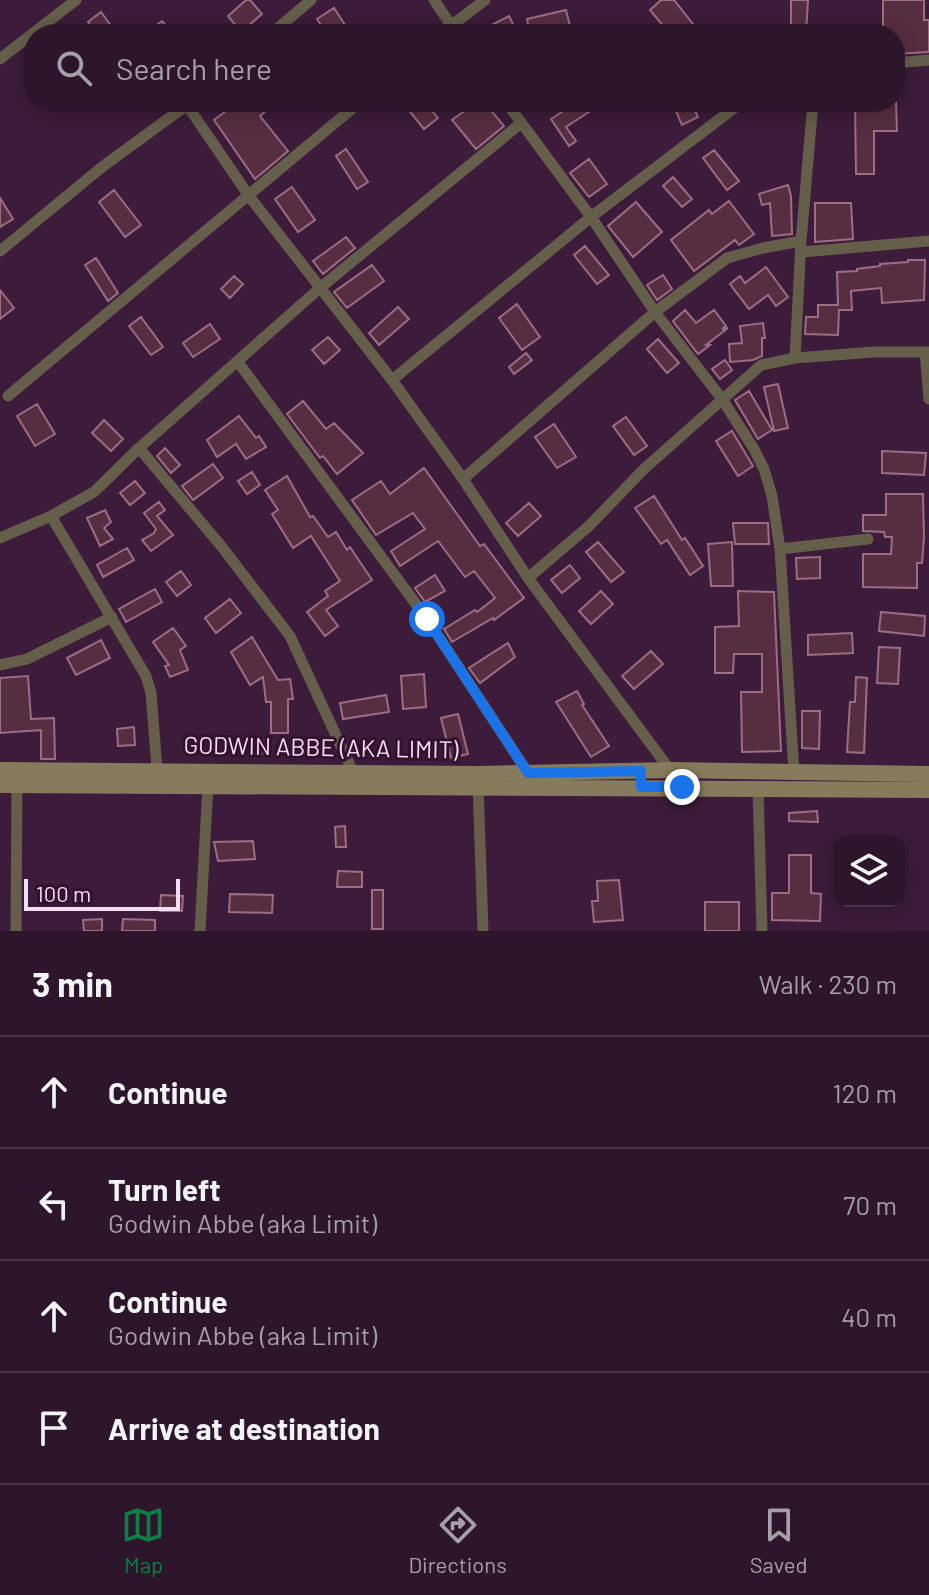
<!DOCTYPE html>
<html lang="en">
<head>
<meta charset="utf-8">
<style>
  body { margin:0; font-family:Barlow,sans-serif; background:#351e34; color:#f1f3f6 }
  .controls { position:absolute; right:24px; bottom:24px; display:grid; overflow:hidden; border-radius:16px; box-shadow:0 4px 20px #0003 }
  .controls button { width:72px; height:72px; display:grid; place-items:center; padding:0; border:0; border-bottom:2px solid #483448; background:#2d152c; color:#f1f3f6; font:40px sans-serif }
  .scale { position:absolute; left:24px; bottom:20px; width:156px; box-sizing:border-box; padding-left:8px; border:4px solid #f3ddf0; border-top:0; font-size:22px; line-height:28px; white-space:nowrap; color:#f3ddf0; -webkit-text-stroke:6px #321230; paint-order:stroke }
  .stop { position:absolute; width:24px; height:24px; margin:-18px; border:6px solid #1a73e8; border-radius:50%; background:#fff }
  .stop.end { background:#1a73e8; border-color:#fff; box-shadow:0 2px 8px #0008 }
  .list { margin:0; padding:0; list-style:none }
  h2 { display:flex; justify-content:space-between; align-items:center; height:104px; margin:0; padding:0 32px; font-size:34px }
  h2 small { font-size:26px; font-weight:400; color:#a79fa9 }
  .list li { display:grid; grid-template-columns:52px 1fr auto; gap:24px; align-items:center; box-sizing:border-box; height:112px; padding:0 32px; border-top:2px solid #483448 }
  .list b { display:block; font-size:30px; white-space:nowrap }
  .list p { margin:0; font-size:26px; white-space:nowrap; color:#a79fa9 }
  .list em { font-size:26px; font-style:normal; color:#a79fa9 }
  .icon { flex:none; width:44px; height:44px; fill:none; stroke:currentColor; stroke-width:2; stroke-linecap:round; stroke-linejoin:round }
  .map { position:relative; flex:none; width:929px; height:931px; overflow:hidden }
  .search { position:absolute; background:#2d152c; box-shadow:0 4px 20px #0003; left:24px; right:24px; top:24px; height:88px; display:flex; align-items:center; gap:20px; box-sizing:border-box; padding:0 28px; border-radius:32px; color:#a79fa9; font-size:30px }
  .sheet { height:552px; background:#2d152c }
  nav { display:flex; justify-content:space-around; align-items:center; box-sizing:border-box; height:112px; border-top:2px solid #483448; background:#2d152c; font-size:22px; color:#a79fa9 }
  nav a { display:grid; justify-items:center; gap:4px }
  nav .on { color:#0b8043 }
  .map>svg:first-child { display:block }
  .building { fill:#572d41; stroke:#9d6d84; stroke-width:2 }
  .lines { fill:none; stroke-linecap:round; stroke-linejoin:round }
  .street { stroke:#655e4b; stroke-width:11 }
  .secondary { stroke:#867b5c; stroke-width:16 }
  .route { stroke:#1a73e8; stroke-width:10 }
  .labels { text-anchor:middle; stroke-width:6; stroke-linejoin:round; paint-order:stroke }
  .street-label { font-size:24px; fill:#f3ddf0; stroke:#321230 }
</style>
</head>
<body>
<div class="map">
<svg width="929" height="931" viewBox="0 0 929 931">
  <rect width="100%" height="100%" fill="#3c1c3a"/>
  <path class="building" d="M246,0H250L262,14L241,32L228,16Z
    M661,0H674L693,24L681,34H670L650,10Z
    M791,0H808L806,34H791Z
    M883,0H924V20H929V52L895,54V34H883Z
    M334,8L351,34H327L317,19Z
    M566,10L572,34H530L527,19Z
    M101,12L117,34H97L88,22Z
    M509,16L516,30L509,34H474Z
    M162,21L173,34H145Z
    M238,102H276L260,116L288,151L255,179L214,120Z
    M402,102H425L438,118L424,129Z
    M477,102H484L504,126L476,149L452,120Z
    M577,102H604L566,127L576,141L569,146L551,119Z
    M672,102H691L698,117L682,125Z
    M855,102H896L897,131H874V174H856Z
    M346,149L368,182L357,189L336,156Z
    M714,150L739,181L727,190L703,158Z
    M589,159L607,184L589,197L570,173Z
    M673,177L692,199L682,207L663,186Z
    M788,185L791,196L792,234L772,236L770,203L762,205L759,194Z
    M292,187L315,220L298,232L275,199Z
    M114,190L141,225L125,237L99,202Z
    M0,198L13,219L0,227Z
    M729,201L754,234L739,245L735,240L694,271L671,240L709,210L712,214Z
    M636,202L662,232L633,257L608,226Z
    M815,203H851L853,239L815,242Z
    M346,237L355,248L323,274L313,261Z
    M585,246L609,275L597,284L574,255Z
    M96,258L118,293L108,301L85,265Z
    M908,260H925L924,300L882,303L881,288L851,291L852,310H839L838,335L805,334L806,317H818V305H838L837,272L857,271V269L880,266V264L908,262Z
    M372,265L384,281L347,308L334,292Z
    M766,267L788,297L776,306L768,295L749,309L730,284L740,276L745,283Z
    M663,275L672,289L657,300L647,285Z
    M234,276L243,284L230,298L221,289Z
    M0,290L14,308L0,319Z
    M517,304L540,337L522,350L499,318Z
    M398,307L409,319L379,345L369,333Z
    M685,310L696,323L714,310L726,326L722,329L728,328L706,345H710L698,354L673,321Z
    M141,317L163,347L151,355L129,326Z
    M763,323L765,338H762V356L753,360L730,362L729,344L742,343L740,326Z
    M210,324L220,339L193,357L183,343Z
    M328,337L340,350L324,364L312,350Z
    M658,339L679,363L667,373L647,349Z
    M526,353L532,360L514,374L509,367Z
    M725,360L732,370L720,379L712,369Z
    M778,384L788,428L774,431L764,387Z
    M749,391L772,430L758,439L735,400Z
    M303,401L326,429L334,423L363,453L337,474L323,456L320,458L287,414Z
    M37,404L55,434L35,446L17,416Z
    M239,416L256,438L259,436L266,447L246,459L236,444L217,457L207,440Z
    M626,417L647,446L634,455L613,426Z
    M104,420L123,439L111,451L92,433Z
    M554,424L576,457L557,468L535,437Z
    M732,431L753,466L738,476L716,441Z
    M165,448L180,465L171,473L157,456Z
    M882,451L926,453L924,475L882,473Z
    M213,464L223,478L193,500L182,486Z
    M424,468L480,546L484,544L524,598L494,620L493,618L452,642L444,629L475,610L477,612L495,598L474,571L465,577L438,541L400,566L391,551L425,529L413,513L376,535L352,500L381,481L390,494Z
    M252,472L260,485L247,494L238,481Z
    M287,476L310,517L313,516L328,537L336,532L347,550L350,547L372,580L326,610L338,626L325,636L307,612L328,596L325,591L340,581L311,536L293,548L272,514L278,510L265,490Z
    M135,481L145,493L130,505L120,493Z
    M886,494H923L924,537L922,563H917V588L863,587V554H891L892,537H885L884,532L863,531V515H886Z
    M654,496L682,540L685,538L703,566L690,575L667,540L661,544L635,508Z
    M159,502L165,510L157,516L173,535L151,551L142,540L154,533L156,529L144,513Z
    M529,503L541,516L518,536L506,523Z
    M105,510L111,522L104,528L113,539L100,546L87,518Z
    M733,523H768L769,544H735Z
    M598,542L624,572L611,582L586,552Z
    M732,542L733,586H711L708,544Z
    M127,548L134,560L103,577L97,565Z
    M820,557V578L797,579L796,558Z
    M570,565L580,578L562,593L551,580Z
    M181,571L191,585L177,596L166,582Z
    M435,575L445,591L425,602L415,588Z
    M155,589L162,602L126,622L119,609Z
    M601,591L613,604L591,624L579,611Z
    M738,591L774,592L781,751L742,752L741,692H762V654H734L733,673H715V627L739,626Z
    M230,599L241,613L216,633L205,618Z
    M881,612L925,616L924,636L879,631Z
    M173,628L186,646L180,650L188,670L170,677L165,666L169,665L153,642Z
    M852,633L853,653L808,655V635Z
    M252,637L278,680L290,679L293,699H288V733H271V702H266L263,677L250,685L231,652Z
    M101,640L110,658L76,675L67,658Z
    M508,643L515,657L480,683L469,668Z
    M879,647L900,648L898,684L877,683Z
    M651,651L663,664L634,689L622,676Z
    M424,674L426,707L403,709L401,676Z
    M28,676L31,719L54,718L55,759H41V730L0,733V678Z
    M856,677L867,678L864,753L847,752L850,702H855Z
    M577,691L584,704L582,705L609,746L591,757L556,702Z
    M386,695L389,712L343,719L340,703Z
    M802,711H820L819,749L802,748Z
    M458,714L468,754L451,758L441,718Z
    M134,727L135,745L118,746L117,729Z
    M259,740L269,741L268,754L258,753Z
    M817,811L818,822L789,821V813Z
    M345,826L346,847H336L335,827Z
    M253,841L255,859L218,861L214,842Z
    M789,855H811V893L821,894L820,921L772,920V893H789Z
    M338,871L362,872V887H337Z
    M619,880L623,920L594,922L592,901H598L597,881Z
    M372,890H383V929H372Z
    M230,894L273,895L272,913L229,912Z
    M161,895L183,896L182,911H160Z
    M705,902H739V931H705Z
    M102,919V931H84L83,920Z
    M123,919L155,920V931H122Z"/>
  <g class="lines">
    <path class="street" d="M434,0L457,34
      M271,34L311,0
      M440,34L485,0
      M0,59L76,0
      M895,63L929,60
      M506,102L591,217L655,312L722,399L754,449L764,469L772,496L780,549L794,773
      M187,105L249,196L392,380L463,479L528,578L670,770
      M0,251L102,167L191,102
      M802,252L929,241
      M925,352L929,399
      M795,358L801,241L813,102
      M238,362L427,619L528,773
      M392,380L591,217L742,102
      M8,396L360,102
      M139,448L222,547L290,636L353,772
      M463,479L655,312L727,258L763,248L801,241
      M51,516L146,676L151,693L157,769
      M0,538L51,516L94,492L139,448L320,288L521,123
      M780,549L868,539
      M528,578L589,526L644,469L761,365L795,358L874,352H929
      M0,665L27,659L112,617
      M478,784L483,931
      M758,788L762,931
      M16,931L17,779
      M200,931L208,785"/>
    <path class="secondary" d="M0,770L478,774L670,770L929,774
      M0,785L929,790"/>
  </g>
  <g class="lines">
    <path class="route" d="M427,619L528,773L641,771V787H682"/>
  </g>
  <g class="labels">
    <g class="street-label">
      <text transform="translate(321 748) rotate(1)" y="8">GODWIN ABBE (AKA LIMIT)</text>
    </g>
  </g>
</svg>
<div class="controls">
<button><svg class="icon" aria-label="layers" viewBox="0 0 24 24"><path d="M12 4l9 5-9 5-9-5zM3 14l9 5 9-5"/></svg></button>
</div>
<div class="scale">100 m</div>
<div class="stop" style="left:427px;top:619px"></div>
<div class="stop end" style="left:682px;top:787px"></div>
<div class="search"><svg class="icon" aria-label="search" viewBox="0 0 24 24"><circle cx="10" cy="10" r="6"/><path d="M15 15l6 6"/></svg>Search here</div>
</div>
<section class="sheet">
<h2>3 min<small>Walk · 230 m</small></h2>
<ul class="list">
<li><svg class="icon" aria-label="ahead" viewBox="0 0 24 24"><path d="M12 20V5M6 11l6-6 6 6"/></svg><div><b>Continue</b></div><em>120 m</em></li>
<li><svg class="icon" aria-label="left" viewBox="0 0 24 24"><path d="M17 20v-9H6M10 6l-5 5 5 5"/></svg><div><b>Turn left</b><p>Godwin Abbe (aka Limit)</p></div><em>70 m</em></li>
<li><svg class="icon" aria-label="ahead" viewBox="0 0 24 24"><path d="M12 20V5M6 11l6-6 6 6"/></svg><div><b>Continue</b><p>Godwin Abbe (aka Limit)</p></div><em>40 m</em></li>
<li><svg class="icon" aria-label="arrive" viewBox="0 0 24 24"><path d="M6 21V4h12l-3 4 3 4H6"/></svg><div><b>Arrive at destination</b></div></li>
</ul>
</section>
<nav>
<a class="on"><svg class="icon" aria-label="map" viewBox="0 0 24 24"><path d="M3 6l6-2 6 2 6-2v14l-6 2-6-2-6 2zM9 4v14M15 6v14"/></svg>Map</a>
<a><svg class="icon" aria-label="directions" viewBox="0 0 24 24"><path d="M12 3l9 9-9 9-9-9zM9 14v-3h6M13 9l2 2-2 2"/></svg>Directions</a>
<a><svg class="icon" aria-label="saved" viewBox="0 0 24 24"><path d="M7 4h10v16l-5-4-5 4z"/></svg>Saved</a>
</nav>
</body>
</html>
